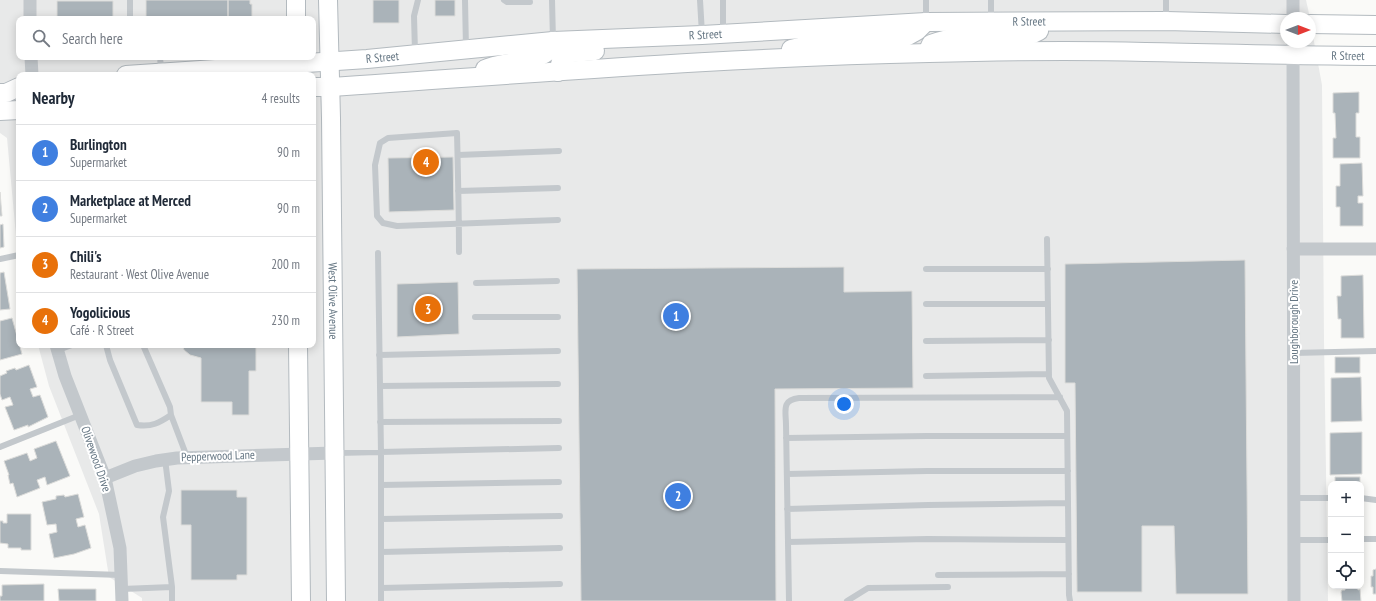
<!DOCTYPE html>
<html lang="en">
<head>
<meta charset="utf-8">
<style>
  body { margin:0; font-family:"PT Sans Narrow",sans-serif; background:#f6f6f7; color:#1f2937 }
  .controls { position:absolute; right:12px; bottom:12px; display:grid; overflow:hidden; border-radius:8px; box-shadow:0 2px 10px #0003 }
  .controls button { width:36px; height:36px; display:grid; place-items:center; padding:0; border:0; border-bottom:1px solid #e0e1e3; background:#fff; color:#1f2937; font:20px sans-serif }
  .compass { position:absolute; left:1280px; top:12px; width:36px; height:36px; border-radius:50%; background:#fff; box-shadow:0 2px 10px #0003; rotate:90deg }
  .you { position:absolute; left:844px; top:404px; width:14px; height:14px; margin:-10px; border:3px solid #fff; border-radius:50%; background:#1a73e8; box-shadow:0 0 0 6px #1a73e833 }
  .badge { display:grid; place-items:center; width:26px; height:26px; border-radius:50%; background:#e4572e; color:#fff; font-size:13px; font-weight:700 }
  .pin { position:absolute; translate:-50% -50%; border:2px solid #fff; box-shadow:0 1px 4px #0006 }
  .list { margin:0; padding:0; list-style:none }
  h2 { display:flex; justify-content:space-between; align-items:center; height:52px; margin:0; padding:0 16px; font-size:17px }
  h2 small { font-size:13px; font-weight:400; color:#747a83 }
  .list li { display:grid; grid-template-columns:26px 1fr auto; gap:12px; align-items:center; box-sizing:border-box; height:56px; padding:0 16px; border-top:1px solid #e0e1e3 }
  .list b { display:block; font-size:15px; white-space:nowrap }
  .list p { margin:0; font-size:13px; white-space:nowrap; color:#747a83 }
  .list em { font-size:13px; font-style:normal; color:#747a83 }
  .icon { flex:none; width:22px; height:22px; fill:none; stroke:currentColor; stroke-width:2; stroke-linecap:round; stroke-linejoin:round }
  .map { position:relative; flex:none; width:1376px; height:601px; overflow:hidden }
  .search { position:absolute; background:#fff; box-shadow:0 2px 10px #0003; left:16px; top:16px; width:300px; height:44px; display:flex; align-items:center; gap:10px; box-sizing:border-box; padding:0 14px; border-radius:8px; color:#747a83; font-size:15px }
  .panel { position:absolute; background:#fff; box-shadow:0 2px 10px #0003; left:16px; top:72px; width:300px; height:276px; border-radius:8px }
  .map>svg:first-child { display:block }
  .built { fill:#e8e9e9; fill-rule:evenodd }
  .building { fill:#aab3b9; stroke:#dcdcda }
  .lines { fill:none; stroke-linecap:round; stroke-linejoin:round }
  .secondary-casing { stroke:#b3babf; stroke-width:20 }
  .lane { stroke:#c3c8cc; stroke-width:6 }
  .street { stroke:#c3c8cc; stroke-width:13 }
  .secondary { stroke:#fff; stroke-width:18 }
  .labels { text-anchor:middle; stroke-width:4; stroke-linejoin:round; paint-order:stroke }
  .street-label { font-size:12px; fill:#657683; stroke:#fff }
</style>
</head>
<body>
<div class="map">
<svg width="1376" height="601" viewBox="0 0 1376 601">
  <rect width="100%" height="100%" fill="#fafaf8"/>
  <path class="built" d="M0,0H1306L1310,18H1286V42H1310V20L1322,85L1324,340L1328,601H142V598L109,577L99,514L49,386L38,345H313V75H19V268L7,138L0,133ZM19,19H313V57H19Z"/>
  <path class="building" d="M146,0H228V19H146Z
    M228,0H250V4H252V19H228Z
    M373,0H399V23H373Z
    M435,0H455V16H435Z
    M57,1H113V19H57Z
    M1359,92V113H1356V137H1360V158H1333V138H1336L1335,113H1333V93Z
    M453,157L454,210L389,212L388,158Z
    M1362,163L1363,196H1358V203H1363V226H1340V207H1336V186H1340V164Z
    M0,192L2,216H0Z
    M3,224L4,247L0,248V225Z
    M1245,260L1248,594H1176L1174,526H1142V592H1077L1075,383H1065V264Z
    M844,267V292L912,291L913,388L775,389L776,601H581L577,269Z
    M4,272L10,309L0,310V273Z
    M1363,275L1364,338H1341V319H1338L1337,296H1341V276Z
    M458,282L459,334L397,337V284Z
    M12,318L22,354L0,360V321Z
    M182,345H256V371H249V415H232V402H201V358L190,355L184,350Z
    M1335,357H1360V373H1335Z
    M29,365L37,387L30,389L33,397L40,395L48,417L28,427V425L14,430L5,407L13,405L10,397L2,400L0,394V376L7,373L6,371L15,368L16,370Z
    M1361,377L1362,421L1331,422V378Z
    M1362,432V474L1330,475V433Z
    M56,441L70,476L47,485L45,477L37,480L40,488L17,497L13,483L10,484L8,475H9L4,461L27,453L30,461L37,458L34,449Z
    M1335,477H1360V484H1335Z
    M181,490H237V497H247V575H237V580H191V525H181Z
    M78,494L84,517L76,519L78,527L85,525L91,548L74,554L54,558L49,534L57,532L56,524L47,525L42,502L56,499V496L64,495L65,497Z
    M7,514H31V550H21V548H8V544L0,543V521H3V523H7Z
    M1376,569V594H1373V587H1371V576H1373V570Z
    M44,584V601H0V596H2V585Z
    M1345,586H1358V590L1360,589L1361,601H1342L1341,592L1342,590H1345Z
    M58,589H96V601H59Z"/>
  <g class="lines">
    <g class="secondary-casing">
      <g id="secondary">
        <path d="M296,0V19"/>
        <path id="s1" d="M328,0L331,118L336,601"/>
        <path d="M1310,24L1376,25"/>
        <path d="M791,49L808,45L839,42L897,39L908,36L917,31L926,22"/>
        <path d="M927,53L931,44C962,32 1000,35 1033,34L1039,31"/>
        <path d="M485,69C500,61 540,63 549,50C551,48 552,44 553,41"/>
        <path d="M558,72L562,57L572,53L595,51"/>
        <path id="s2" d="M126,75L367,59L553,41L702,35L926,22L1166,21L1286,24"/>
        <path id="s3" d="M313,87H330C530,74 729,57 929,53C1001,51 1073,50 1145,52C1222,53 1299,56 1376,56"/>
        <path d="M0,93H6L19,87"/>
        <path d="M0,111L19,110"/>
        <path d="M298,345L301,601"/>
      </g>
    </g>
    <path class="lane" d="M130,0V19
      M465,0L466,48
      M504,0L507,2H530
      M552,0L553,40
      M700,0L702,34
      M723,0V32
      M926,0V20
      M991,0V20
      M1166,19V0
      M415,52L414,16L418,0
      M158,57L160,59L162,72
      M458,155L559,151
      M458,191L558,188
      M1047,239L1049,378L1067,411L1069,595L1070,601
      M459,252C459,213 458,173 457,133L388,138L380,143L375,165L377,216L383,223L397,226L558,220
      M378,253L381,453V601
      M0,259L19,255
      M926,269H1048
      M476,283L557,281
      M926,304H1048
      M475,317H558
      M926,341L1049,340
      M106,345L110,360L137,425C152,427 159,423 171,415L170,407L143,345
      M58,350L72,345
      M1294,353L1376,351
      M379,355L558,351
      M926,376L1049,374
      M380,386L558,384
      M171,415L187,457
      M380,422L559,421
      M786,438L927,436H1067
      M0,447L80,415
      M337,453L559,448
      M165,459L169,491L163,517L172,587V601
      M787,474L927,471H1068
      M381,485L559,482
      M1293,498H1331
      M1361,498L1376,500
      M787,509L928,505L1068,503
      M381,519L560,516
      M1361,539H1376
      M1293,540H1331
      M788,542L928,539L1068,540
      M381,552L560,548
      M0,571L121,575
      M938,575L1069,574
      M381,588L560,584
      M122,589L172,587
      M789,601L786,425C786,411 781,400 799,398L1060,397
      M847,601L868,588L948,587"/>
    <path class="street" d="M30,0V19
      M1293,0V18
      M1293,42L1294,601
      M31,57L32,75
      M1293,249H1376
      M56,345L65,376L105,478L120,548L122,601
      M105,478L135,466L156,461L177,458L334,453"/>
    <use href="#secondary" class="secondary"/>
  </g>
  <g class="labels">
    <g class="street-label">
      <text dy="4" stroke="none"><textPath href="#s2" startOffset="905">R Street</textPath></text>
      <text dy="4" stroke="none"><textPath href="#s2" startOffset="581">R Street</textPath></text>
      <text dy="4" stroke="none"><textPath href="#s3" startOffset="1036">R Street</textPath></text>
      <text dy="4" stroke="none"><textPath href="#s2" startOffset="257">R Street</textPath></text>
      <text dy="4" stroke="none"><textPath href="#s1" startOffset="301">West Olive Avenue</textPath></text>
      <text transform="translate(1294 322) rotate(-90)" y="4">Loughborough Drive</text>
      <text transform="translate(218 456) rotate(-2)" y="4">Pepperwood Lane</text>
      <text transform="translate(96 459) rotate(71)" y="4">Olivewood Drive</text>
    </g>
  </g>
</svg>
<div class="controls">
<button>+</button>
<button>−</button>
<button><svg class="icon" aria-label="locate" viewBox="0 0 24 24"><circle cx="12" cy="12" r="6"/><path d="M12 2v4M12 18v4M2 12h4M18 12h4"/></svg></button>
</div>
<svg class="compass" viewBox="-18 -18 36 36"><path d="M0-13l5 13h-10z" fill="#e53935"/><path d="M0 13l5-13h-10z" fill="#747a83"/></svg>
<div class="you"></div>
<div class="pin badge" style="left:676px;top:316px;background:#3f7fe0">1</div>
<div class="pin badge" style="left:678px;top:496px;background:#3f7fe0">2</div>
<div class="pin badge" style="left:428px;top:309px;background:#e8710a">3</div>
<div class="pin badge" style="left:426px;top:162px;background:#e8710a">4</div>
<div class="search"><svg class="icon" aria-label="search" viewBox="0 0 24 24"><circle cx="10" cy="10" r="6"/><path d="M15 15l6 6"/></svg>Search here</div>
<section class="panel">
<h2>Nearby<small>4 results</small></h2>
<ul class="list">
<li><span class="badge" style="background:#3f7fe0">1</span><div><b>Burlington</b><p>Supermarket</p></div><em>90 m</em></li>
<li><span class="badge" style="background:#3f7fe0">2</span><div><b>Marketplace at Merced</b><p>Supermarket</p></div><em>90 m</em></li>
<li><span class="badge" style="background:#e8710a">3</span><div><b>Chili's</b><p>Restaurant · West Olive Avenue</p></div><em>200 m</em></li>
<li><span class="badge" style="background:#e8710a">4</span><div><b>Yogolicious</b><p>Café · R Street</p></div><em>230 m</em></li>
</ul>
</section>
</div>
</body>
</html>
